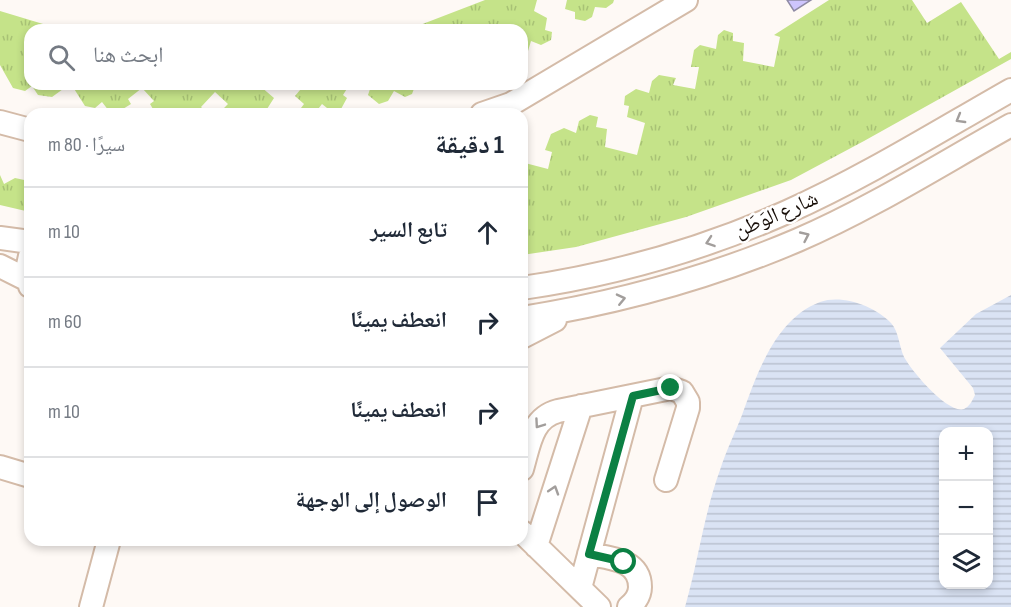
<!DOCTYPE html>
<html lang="ar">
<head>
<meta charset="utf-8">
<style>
  body { margin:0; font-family:"Sofia Sans Condensed","Noto Naskh Arabic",sans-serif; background:#f2f2f3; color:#1f2937; direction:rtl }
  .controls { position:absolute; right:18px; bottom:18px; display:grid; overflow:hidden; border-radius:12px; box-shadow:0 3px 9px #0003 }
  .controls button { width:54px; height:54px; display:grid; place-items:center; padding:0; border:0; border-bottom:2px solid #e0e1e3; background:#fff; color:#1f2937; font:30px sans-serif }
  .stop { position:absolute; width:18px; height:18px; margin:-14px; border:4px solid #0b8043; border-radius:50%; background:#fff }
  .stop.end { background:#0b8043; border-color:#fff; box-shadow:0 2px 6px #0008 }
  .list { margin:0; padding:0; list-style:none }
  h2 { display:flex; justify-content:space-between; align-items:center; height:78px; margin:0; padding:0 24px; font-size:26px }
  h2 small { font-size:20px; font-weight:400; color:#747a83 }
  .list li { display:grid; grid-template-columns:39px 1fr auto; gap:18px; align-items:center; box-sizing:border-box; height:90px; padding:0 24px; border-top:2px solid #e0e1e3 }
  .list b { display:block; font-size:22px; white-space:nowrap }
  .list em { font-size:20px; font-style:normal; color:#747a83 }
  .icon { flex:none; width:33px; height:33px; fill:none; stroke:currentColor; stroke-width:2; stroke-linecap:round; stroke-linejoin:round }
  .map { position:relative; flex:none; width:1011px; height:607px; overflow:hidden; direction:ltr }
  .search { position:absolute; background:#fff; box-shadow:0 3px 9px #0003; left:24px; top:24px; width:504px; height:66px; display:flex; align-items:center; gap:15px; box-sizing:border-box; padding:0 21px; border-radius:18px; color:#747a83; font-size:22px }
  .panel { position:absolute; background:#fff; box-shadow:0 3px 9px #0003; left:24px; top:108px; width:504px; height:438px; border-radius:18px; direction:rtl }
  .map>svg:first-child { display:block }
  .grass { fill:url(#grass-tufts) }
  .water { fill:url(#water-rules); fill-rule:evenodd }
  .building { fill:#cec5fc; stroke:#8e8aa4; stroke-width:1.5 }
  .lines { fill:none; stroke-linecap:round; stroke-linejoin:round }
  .minor-casing { stroke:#d4bba8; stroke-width:26 }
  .minor { stroke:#fff; stroke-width:22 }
  .oneway { stroke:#a29e9c }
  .route { stroke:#0b8043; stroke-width:8 }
  .labels { text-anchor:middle; stroke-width:5; stroke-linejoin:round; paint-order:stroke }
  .street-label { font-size:21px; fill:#160d07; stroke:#fff }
</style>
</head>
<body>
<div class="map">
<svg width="1011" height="607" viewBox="0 0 1011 607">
  <defs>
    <pattern id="grass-tufts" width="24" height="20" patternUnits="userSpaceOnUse" patternTransform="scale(1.5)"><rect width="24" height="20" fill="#c5e389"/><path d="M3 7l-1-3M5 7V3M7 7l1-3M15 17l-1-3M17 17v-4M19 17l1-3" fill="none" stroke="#a8c275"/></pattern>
    <pattern id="water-rules" width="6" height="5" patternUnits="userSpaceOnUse" patternTransform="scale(1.5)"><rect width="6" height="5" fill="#dae3f4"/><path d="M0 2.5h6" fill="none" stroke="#bac2d0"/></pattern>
  </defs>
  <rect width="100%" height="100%" fill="#fef9f5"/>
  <path class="grass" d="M485,0H537L534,11L547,18L545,30L552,32L551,40L541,45L531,41L528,51L522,53V30H407Z
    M567,0H614L613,3L606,8L595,7L592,17L585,21L575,19V12L565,9Z
    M829,0H912L927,23L961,2L999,59L1011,52V59L864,141L791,180L686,217L576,247L522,255V154L528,155L525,163L548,169L552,152L545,150L551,134L564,128L576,133L579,121L590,115L598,117L596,127L607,129L605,147L637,155L645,123L627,117L629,106L624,105L625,96L636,89L649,93L652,81L659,75L676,78L673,85L695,89L699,67H691L694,50L700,45L716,49L718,35L724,30L733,33V41L744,43L743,61L774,67L780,37L774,35Z
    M0,11L63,30H30V84H70L52,97L38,95L32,86L25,91L13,88L0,65Z
    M71,84H261L260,86L274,98L267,109L270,114H252L249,111L246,114H227L223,109L228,104L215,92L201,107L204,110C197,115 183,117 176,112L173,114H156L150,104L154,101L142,88L128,99L131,104L118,112L109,111L102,102L95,108L85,106Z
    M305,84H350L343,95L347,98L341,109L332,112L322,104L315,113L306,114L301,108L304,104L295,96Z
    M363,84H409L415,86L412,94L405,97L394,91L388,101L379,104L368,95L370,89Z
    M0,175L4,184L15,178L29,181L30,212L0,205Z"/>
  <path class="water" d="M1011,295V607H685C698,562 704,514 720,470C726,451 735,433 742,415C757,374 775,319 820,302C842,294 875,306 891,323C899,332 899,346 904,357C911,370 947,414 964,409C970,406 972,401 975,395L973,388L940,348L976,314ZM944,432H988V584H944Z"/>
  <path class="building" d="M787,0H811L794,11Z"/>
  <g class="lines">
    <g class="minor-casing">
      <path id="minor" d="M482,114L511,104L686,0
        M0,122L30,130
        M0,238L30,242
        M30,256L27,270L30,286
        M0,266L28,280
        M522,288C613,275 703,249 787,212C865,177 937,132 1011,90
        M522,318C617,303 709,278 798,240C872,208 941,164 1011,125
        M522,337L555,320
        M0,467L30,476
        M522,469C529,446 531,418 558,411L671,388L682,392L688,402V408L666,480
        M522,532L599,607
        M536,546L581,406
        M589,554C609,558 640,559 640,587C640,595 635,602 629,607
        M580,588L632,396
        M91,607L109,540"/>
    </g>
    <use href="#minor" class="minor"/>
  </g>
  <defs><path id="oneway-chevron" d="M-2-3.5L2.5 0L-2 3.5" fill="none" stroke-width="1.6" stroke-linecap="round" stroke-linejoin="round" transform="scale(1.5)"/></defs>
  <g class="oneway">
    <use href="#oneway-chevron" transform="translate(960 119) rotate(150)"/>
    <use href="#oneway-chevron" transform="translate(805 236) rotate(-25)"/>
    <use href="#oneway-chevron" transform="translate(710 242) rotate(161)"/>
    <use href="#oneway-chevron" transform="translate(621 299) rotate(-13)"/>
    <use href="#oneway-chevron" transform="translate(539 424) rotate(125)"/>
    <use href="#oneway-chevron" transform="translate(554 490) rotate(-72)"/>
  </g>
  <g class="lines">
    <path class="route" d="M624,562L589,554L633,396L671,388"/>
  </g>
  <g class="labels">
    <g class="street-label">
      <text transform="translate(776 214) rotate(-23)" y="7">شارع الوَطَن</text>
    </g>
  </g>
</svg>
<div class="controls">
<button>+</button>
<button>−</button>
<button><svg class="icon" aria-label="layers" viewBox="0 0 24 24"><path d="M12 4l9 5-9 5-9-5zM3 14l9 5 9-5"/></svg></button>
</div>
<div class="stop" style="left:624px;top:562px"></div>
<div class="stop end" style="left:671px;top:388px"></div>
<div class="search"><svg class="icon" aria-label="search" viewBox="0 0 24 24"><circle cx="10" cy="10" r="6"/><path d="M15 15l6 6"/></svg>ابحث هنا</div>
<section class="panel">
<h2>1 دقيقة<small>سيرًا · 80 m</small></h2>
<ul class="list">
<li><svg class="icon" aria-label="ahead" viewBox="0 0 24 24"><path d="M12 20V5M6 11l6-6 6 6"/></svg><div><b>تابع السير</b></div><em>10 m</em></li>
<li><svg class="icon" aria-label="right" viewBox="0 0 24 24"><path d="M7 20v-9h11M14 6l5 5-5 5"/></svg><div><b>انعطف يمينًا</b></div><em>60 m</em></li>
<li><svg class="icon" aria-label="right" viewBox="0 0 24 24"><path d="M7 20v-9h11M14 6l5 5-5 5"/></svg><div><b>انعطف يمينًا</b></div><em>10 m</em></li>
<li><svg class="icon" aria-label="arrive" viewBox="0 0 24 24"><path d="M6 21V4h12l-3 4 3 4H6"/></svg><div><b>الوصول إلى الوجهة</b></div></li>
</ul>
</section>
</div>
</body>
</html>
